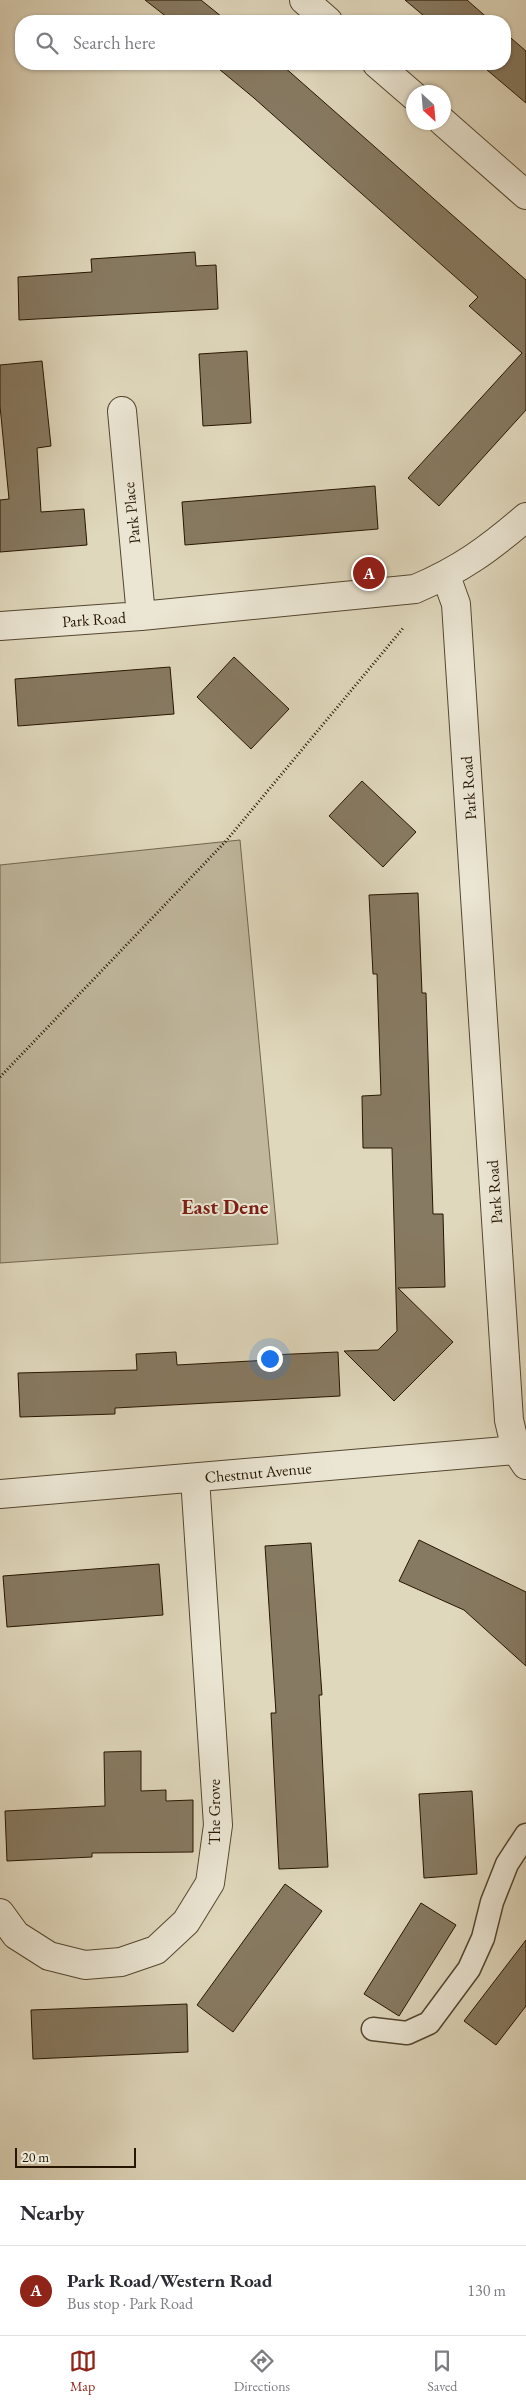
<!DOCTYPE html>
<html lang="en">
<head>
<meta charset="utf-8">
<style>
  body { margin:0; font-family:"EB Garamond",serif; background:#f2f2f3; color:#2b2b33 }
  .compass { position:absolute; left:406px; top:85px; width:45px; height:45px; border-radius:50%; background:#fff; box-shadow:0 1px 4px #0004; rotate:154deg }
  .scale { position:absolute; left:15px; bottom:12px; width:121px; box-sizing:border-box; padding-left:5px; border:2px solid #261500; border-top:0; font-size:14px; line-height:18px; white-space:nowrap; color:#261500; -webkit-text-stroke:4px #ebe6d4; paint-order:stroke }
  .you { position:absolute; left:269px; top:1358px; width:18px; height:18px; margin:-12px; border:4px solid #fff; border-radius:50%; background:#1a73e8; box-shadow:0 0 0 8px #1a73e833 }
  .badge { display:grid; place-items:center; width:32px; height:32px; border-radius:50%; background:#8f2418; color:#fff; font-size:16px; font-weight:700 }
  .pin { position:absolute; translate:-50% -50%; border:2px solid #fff; box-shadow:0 1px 5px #0006 }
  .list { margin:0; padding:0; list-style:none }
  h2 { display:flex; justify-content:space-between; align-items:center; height:65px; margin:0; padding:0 20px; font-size:21px }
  h2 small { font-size:16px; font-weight:400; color:#7c7c81 }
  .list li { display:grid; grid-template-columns:32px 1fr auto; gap:15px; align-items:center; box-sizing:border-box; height:90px; padding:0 20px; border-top:1px solid #e1e1e2 }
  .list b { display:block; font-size:19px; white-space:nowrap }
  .list p { margin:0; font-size:16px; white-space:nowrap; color:#7c7c81 }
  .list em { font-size:16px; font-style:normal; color:#7c7c81 }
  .icon { flex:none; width:28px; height:28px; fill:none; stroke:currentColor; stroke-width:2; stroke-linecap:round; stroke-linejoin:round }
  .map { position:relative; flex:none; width:526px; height:2180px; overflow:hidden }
  .search { position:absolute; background:#fff; box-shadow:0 1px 4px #0004; left:15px; right:15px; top:15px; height:55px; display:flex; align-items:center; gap:12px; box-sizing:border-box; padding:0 18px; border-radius:20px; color:#7c7c81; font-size:19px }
  .sheet { height:155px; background:#fff }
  nav { display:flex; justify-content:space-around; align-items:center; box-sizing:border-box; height:70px; border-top:1px solid #e1e1e2; background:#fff; font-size:14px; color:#7c7c81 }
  nav a { display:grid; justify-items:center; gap:2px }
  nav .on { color:#8f2418 }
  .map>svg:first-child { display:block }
  .green { fill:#c0b79d; stroke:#73664e }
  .building { fill:#877a62; stroke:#261500 }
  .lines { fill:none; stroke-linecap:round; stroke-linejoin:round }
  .service-casing { stroke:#54462f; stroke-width:25 }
  .minor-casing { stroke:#54462f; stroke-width:30 }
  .path { stroke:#261500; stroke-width:3; stroke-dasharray:1 2.5; stroke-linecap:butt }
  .service { stroke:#ebe6d4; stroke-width:22 }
  .minor { stroke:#ebe6d4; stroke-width:28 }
  .labels { text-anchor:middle; stroke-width:4; stroke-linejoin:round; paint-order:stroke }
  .street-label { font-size:16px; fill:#261500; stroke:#ebe6d4 }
  .district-label { font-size:21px; font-weight:bold; fill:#7a1f14; stroke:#ebe6d4 }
</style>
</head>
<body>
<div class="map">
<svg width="526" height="2180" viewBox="0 0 526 2180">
  <rect width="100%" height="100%" fill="#e0d8bd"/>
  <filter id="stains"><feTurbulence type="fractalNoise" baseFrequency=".004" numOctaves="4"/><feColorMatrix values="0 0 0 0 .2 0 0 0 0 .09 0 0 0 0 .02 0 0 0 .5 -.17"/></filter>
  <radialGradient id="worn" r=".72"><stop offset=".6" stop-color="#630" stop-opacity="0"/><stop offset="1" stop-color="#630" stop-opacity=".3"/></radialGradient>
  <path class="green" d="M240,840L278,1244L0,1263V865Z"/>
  <path class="building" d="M145,0H201L227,21H172Z
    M405,0H467L491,21H430Z
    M505,33L526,51V103L480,64H505Z
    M213,64H278L283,66L526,280V410L439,506L408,478L522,353L469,306L478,297L254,98Z
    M195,252L196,266L216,265L218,309L19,320L18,277L92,272L91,259Z
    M247,351L251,423L203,426L199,354Z
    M42,361L51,446L37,448L41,512L84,509L87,545L0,552V500L9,499L0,406V365Z
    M375,486L378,529L185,545L182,502Z
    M234,657L289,709L251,749L197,697Z
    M170,667L174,714L18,726L15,679Z
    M362,781L416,832L383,867L329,816Z
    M418,893L422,993H426L433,1214H443L445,1287L398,1288L453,1342L394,1401L344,1351L378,1350L397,1331L392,1148H363L362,1096L381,1095L377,974H373L369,895Z
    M176,1352L177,1365L270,1360V1355L338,1352L340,1396L115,1408V1414L20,1417L18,1373L137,1370L136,1354Z
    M419,1540L526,1592V1666L464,1610L399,1581Z
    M311,1543L322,1695H319L328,1867L279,1869L271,1713H276L265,1546Z
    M159,1564L163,1615L7,1627L3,1576Z
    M141,1751V1791L166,1790V1801L193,1800V1852L92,1853V1857L7,1861L5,1811L105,1806L104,1752Z
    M472,1791L477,1874L424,1878L419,1794Z
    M285,1884L322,1911L233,2032L197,2005Z
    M421,1903L456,1925L399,2016L364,1994Z
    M526,1940V2006L496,2045L464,2021Z
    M187,2004L188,2052L33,2059L31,2010Z"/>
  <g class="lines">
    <g class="service-casing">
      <path id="service" d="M373,2029L407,2033L429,2023L469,1969L483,1938L492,1902L507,1864L526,1835"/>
    </g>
    <g class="minor-casing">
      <path id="minor" d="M304,0L328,21
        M377,64L414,96
        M443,122L526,195
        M122,411L141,616
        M446,576L456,604L509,1420L516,1450L526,1465
        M0,626L141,616L415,589C460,570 489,549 526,517
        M0,1494L516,1450
        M0,1913L16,1935L49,1956L85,1965L121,1962L156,1950L186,1922L210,1883L218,1825L195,1478"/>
    </g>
    <path class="path" d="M0,1077L226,841L404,627"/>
    <use href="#service" class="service"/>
    <use href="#minor" class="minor"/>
  </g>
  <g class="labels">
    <g class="street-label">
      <text transform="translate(131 513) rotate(-96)" y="6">Park Place</text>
      <text transform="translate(94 619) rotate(-4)" y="6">Park Road</text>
      <text transform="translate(468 788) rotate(-94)" y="6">Park Road</text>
      <text transform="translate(494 1192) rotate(-94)" y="6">Park Road</text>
      <text transform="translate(258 1472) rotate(-5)" y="6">Chestnut Avenue</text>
      <text transform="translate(214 1812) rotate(-90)" y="6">The Grove</text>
    </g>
    <g class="district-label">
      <text x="225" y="1214">East Dene</text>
    </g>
  </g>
  <rect width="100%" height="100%" filter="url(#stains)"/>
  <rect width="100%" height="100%" fill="url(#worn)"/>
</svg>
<svg class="compass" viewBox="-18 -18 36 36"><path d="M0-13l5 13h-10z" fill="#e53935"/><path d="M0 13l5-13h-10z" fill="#7c7c81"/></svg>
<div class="scale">20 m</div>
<div class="you"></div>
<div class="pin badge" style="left:369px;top:573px">A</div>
<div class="search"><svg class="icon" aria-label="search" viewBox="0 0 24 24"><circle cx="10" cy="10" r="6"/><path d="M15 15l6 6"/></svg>Search here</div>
</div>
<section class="sheet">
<h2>Nearby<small></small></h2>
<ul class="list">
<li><span class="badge">A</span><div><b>Park Road/Western Road</b><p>Bus stop · Park Road</p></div><em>130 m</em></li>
</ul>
</section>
<nav>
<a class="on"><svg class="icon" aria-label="map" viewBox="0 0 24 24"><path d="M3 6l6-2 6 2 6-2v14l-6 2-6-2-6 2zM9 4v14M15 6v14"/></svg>Map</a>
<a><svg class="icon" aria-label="directions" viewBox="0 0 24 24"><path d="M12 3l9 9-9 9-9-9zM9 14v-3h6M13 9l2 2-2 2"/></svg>Directions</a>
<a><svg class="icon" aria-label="saved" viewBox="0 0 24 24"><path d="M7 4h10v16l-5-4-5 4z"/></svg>Saved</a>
</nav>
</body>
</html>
